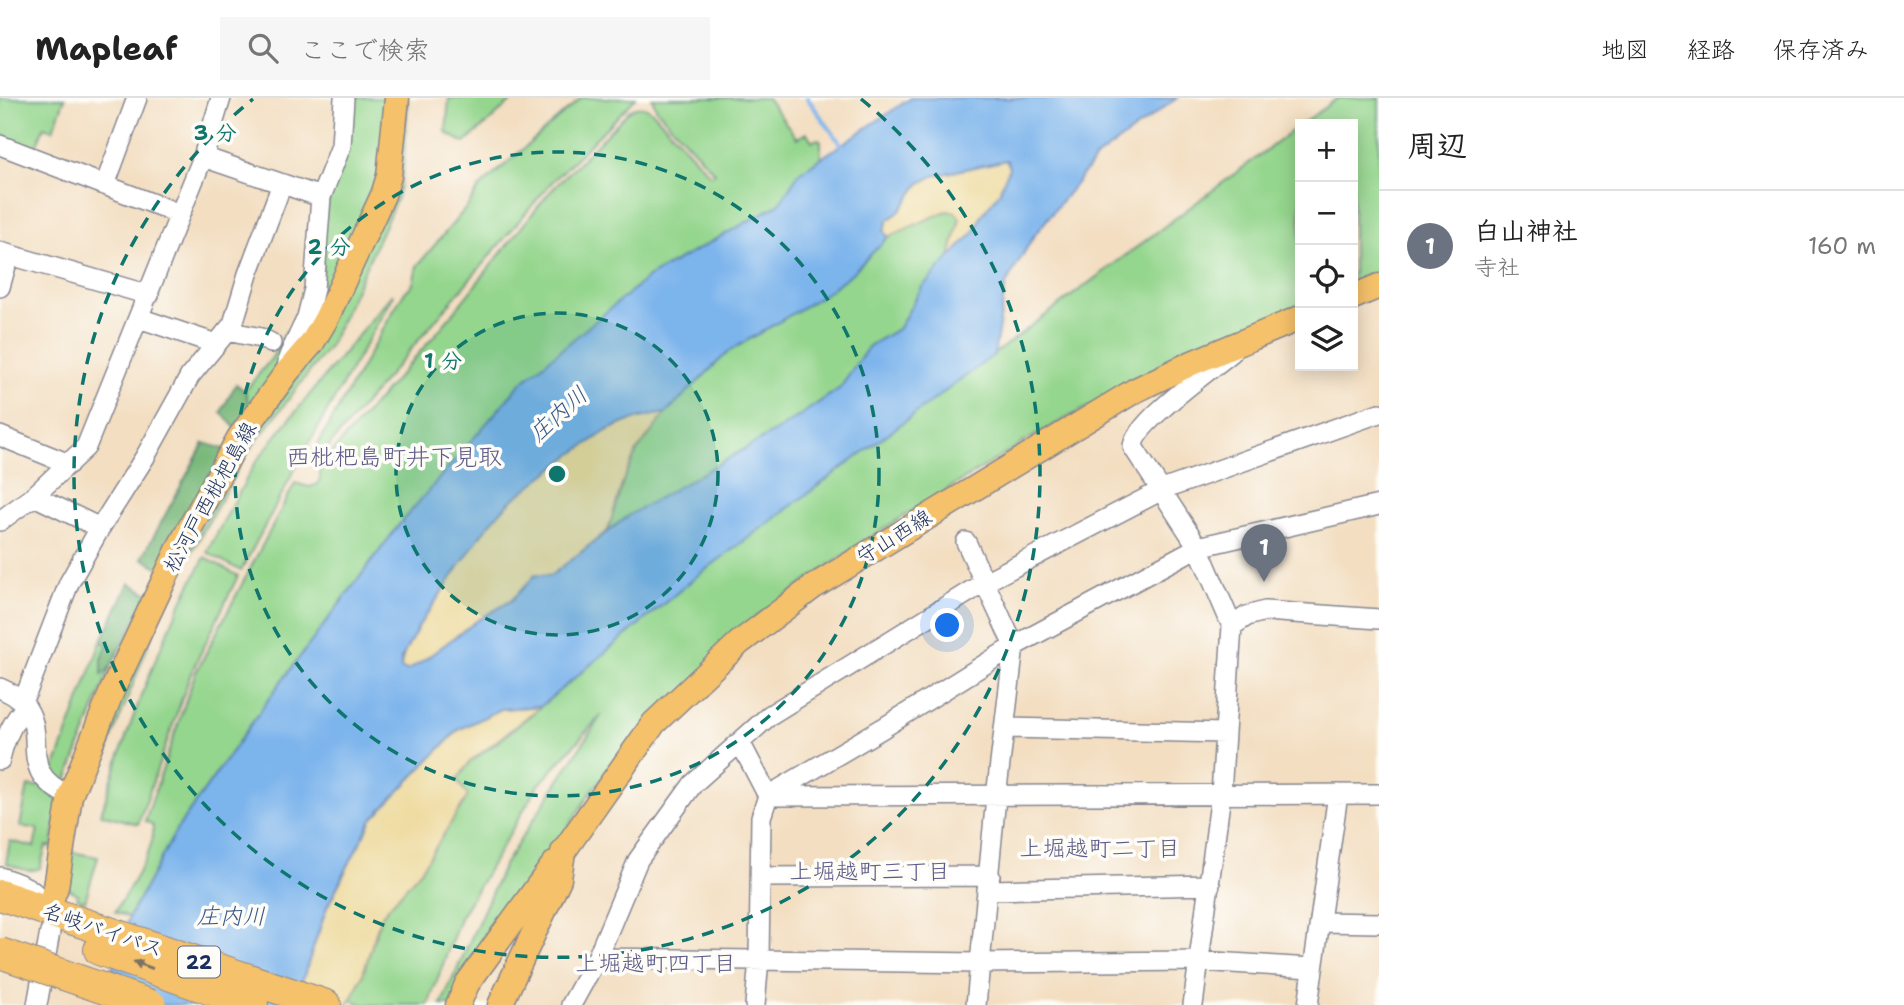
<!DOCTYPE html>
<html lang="ja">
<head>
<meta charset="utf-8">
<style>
  body { margin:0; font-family:"Shantell Sans","Klee One",sans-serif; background:#f6f6f6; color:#222 }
  .controls { position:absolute; right:21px; top:21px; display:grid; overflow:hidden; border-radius:0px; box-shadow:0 4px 18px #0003 }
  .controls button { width:63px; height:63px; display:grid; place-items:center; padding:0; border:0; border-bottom:2px solid #e0e0e0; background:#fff; color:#222; font:35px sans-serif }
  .you { position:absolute; left:948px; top:528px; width:24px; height:24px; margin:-18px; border:5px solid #fff; border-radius:50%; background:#1a73e8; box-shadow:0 0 0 10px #1a73e833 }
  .badge { display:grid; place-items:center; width:46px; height:46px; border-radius:50%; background:#b5179e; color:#fff; font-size:23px; font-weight:700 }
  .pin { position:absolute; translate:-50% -58px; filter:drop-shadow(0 2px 4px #0008) }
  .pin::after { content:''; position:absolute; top:37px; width:24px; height:21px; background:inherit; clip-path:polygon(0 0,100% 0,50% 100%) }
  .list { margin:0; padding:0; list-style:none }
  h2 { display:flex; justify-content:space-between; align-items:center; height:91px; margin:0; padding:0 28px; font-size:30px }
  h2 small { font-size:23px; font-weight:400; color:#767676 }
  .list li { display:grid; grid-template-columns:46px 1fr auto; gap:21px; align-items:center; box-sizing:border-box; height:112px; padding:0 28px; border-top:2px solid #e0e0e0 }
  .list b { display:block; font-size:26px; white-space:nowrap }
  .list p { margin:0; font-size:23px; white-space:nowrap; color:#767676 }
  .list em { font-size:23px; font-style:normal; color:#767676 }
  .icon { flex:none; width:38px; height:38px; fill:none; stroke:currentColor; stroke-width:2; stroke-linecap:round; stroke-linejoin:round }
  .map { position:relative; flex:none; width:1379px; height:907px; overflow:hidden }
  header { display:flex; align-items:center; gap:42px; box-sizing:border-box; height:98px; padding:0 35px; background:#fff; border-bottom:2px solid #e0e0e0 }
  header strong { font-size:33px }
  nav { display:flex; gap:38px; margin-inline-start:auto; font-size:24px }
  .search { width:490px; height:63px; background:#f6f6f6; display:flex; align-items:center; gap:18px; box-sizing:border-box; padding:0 24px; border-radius:0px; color:#767676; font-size:26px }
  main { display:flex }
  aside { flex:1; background:#fff }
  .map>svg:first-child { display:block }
  .green { fill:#94d68d; stroke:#588276; stroke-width:2 }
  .forest { fill:#77b778; stroke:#49736b; stroke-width:2 }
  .sand { fill:#eeda9e; stroke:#84847e; stroke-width:2 }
  .water { fill:#7cb4ec; stroke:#4c72a5; stroke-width:2; fill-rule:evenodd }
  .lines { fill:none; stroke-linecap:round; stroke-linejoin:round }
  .stream { stroke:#7cb4ec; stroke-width:4.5 }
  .minor-casing { stroke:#878690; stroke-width:22 }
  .major-casing { stroke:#878690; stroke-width:27 }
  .highway-casing { stroke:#878690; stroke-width:32 }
  .minor { stroke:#fff; stroke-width:19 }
  .major { stroke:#f5c16b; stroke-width:24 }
  .highway { stroke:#f5c16b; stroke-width:30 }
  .highway-bridge-casing { stroke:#878690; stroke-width:32; stroke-linecap:butt }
  .highway-bridge { stroke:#f5c16b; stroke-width:30 }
  .oneway { fill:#7d7164 }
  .ring { fill:none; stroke:#0f766e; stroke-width:3.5; stroke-dasharray:12 9 }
  .labels { text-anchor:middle; stroke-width:7; stroke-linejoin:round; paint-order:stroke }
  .shield { fill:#fdfcf7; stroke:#5f6c8c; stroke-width:2 }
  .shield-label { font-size:19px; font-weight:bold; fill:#1b2f5e }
  .street-label { font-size:21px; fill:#1b2f5e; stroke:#fdfcf7 }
  .water-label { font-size:23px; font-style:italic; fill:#385789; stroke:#fdfcf7 }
  .neighbourhood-label { font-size:23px; fill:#5d5b87; stroke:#fdfcf7 }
  .quarter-label { font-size:24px; fill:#5d5b87; stroke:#fdfcf7 }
  .centre { fill:#0f766e; stroke:#fdfcf7; stroke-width:3.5 }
  .ring-label { font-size:21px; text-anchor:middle; font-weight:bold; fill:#0f766e; stroke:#fdfcf7; stroke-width:7; stroke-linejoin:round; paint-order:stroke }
</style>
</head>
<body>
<header>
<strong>Mapleaf</strong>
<div class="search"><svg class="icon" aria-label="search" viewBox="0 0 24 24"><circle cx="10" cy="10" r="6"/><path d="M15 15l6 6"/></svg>ここで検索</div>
<nav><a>地図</a><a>経路</a><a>保存済み</a></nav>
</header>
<main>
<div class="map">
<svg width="1379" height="907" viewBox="0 0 1379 907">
  <rect width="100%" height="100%" fill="#fdfcf7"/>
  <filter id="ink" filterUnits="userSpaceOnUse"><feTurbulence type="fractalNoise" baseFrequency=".0143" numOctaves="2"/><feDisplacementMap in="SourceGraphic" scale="14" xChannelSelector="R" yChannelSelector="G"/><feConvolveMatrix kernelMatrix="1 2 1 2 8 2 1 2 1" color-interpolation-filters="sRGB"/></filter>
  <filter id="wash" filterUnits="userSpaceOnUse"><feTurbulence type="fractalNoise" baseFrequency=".00686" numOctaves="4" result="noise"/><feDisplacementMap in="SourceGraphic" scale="28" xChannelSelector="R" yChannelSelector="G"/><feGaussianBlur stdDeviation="1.57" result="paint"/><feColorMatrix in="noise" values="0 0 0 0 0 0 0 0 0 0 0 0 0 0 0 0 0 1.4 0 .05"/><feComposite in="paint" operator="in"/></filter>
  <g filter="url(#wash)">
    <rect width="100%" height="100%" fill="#f3dec1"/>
    <path class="green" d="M0,0H65L53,32L44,29L35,51L0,37Z
      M351,0H388L381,71L320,215L324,123Z
      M408,0L403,74L397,100L349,206L330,247L245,358L193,452L159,519L107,653L92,664L155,517L240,356L306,267Z
      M449,0H515L465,45L446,35Z
      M581,0H636L551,85L315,365L308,364L403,196L413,186L417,168L467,109L480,89Z
      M652,0H767L797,40L807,35L812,43L819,41L821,43V59L799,76L779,106L648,179L399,427L278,588L177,731L129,819L115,814C126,794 160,747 152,726L145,723L195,576L295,385L309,389L317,387L320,381V368L441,230L549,95L630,12C640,6 645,8 654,15L711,78L715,75L657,12Z
      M1338,0H1379V188L1353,199V26H1302Z
      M1300,27V220L1246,242L1221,235L1219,246L1158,272L1037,336L864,443L756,519L595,688L451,907H441L504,767L602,616L537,689L460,820L428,907H364L351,902L362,879L381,818L421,772L457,682L470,664L498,644L697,478Z
      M946,113L955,114L960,120L949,163L922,189L899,230L869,248L840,290L783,329L631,416L608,432L624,380L637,353L666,315L728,254L822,198L853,174L888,139Z
      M392,196L393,198L304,354L241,473L207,454L254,367L274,340Z
      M286,233L295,237L282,269L250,311L245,293L272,260Z
      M205,459L238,478L191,575L138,726L101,716C128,627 160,540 205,459Z
      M101,544L108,545L102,562L110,570L67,682L59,686L51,680Z
      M41,686L59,703L52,749L46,748L40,770C29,776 17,769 6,765L10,743L34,749L38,731L20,728L28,688L36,689Z
      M71,754L98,759L85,803L77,800L78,796L67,790Z"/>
    <path class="forest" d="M236,286L245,293L250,311L237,332L221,314Z
      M204,345L225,351L161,471L142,460Z
      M129,485L149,496L110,570L102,577V562L107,546L101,544Z"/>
    <path class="sand" d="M1007,62L1009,70L999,95L982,117L974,134L949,163L960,120L955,114L946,113L888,139L884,133L888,122L900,113L919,86L933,78Z
      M666,315L637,353L624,380L608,432L550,479L535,478L512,502L478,522L420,565L408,572L401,571C402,547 424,521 437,501C452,479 467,456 482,435C506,402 573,350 610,331C628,322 646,318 666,315Z
      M541,608L470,664L457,682L468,698L421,772L381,818L362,879L348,907H294L327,809L372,721L458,632L501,611Z"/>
    <path class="water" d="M911,0H1177L1097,59L1033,139L1006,186L994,257L697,478L541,608L501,611L458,632L372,721L327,809L294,907H106L108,883L129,819L177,731L278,588L399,427L522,284L648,179L779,106L799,75ZM1007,62L1009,70L999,95L982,117L974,134L922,189L899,230L869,248L840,290L783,329L631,416L550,478L535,477L512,502L478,522L420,565L408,572L401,571V561L420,526L483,434L508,405L571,357L608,332L637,320L666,315L728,254L822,198L852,175L888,139L884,133L888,122L900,113L919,86L933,78Z"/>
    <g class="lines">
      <path class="stream" d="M807,0L844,50"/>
    </g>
  </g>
  <g filter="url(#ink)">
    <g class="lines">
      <g class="minor-casing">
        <path id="minor" d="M0,47L180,116
          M203,59L321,99
          M105,87L137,0
          M0,154L149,197
          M0,189L9,157
          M139,220L216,246
          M227,233L261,240L271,245
          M1232,254C1212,271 1133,326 1133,349L1198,449L1232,528
          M287,270L289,258L307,219L314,191L321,99L341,48L344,0
          M0,338L69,366
          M34,398L100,430
          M0,423L34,398L86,349L203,59L221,0
          M966,444L1014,548L996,699L976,907
          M0,590C8,594 18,598 23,605C51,639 13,673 70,698
          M21,602L27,594L69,485L100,430L145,359L190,278L233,226L248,176L282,86
          M1004,630L1225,635
          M740,644L768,698L1379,696
          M0,662C3,645 13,621 26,609
          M0,779C24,787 35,789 47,813
          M760,779L990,778
          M988,792L1210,787
          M1320,824L1379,825
          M597,860L980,865L1199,863L1312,870
          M37,907L50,834
          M571,907L597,860L638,762L693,686L770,617L985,484L1162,392L1379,315
          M755,907L759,861L761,719L768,698L883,630L1014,548L1198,449L1379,407
          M1193,907L1221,696L1232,528L1247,518L1265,513L1379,521
          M1308,907L1338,696"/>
      </g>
      <g class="major-casing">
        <path id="major" d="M1353,199L1379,188
          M47,813L56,789L70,698L112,593L180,448L239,340L287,274L312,245L326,221L383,97L389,78L397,0
          M458,907L467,886L554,766
          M500,907L559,781L563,754L654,625L739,545L813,489L1134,293L1192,265L1300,220"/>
      </g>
      <g class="highway-casing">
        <path id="highway" d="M0,797L326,907
          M99,852L253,907"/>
      </g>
      <use href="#minor" class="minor"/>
      <use href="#major" class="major"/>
      <use href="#highway" class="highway"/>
      <g class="highway-bridge-casing">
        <path id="highway-bridge" d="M0,855L151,907"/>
      </g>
      <use href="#highway-bridge" class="highway-bridge"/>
    </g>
    <defs><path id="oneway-solid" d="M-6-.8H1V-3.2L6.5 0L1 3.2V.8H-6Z" transform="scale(1.75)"/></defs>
    <use class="oneway" href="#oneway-solid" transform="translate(143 867) rotate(-160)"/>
  </g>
  <circle cx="557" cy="376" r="161" fill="#0f766e" fill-opacity=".12"/>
  <g class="ring">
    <circle cx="557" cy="376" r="161"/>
    <circle cx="557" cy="376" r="322"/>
    <path d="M861 1A483 483 0 1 1 253 1"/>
  </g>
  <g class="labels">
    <rect class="shield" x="178" y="848.5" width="42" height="31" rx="5"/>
    <g class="shield-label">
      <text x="199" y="871">22</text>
    </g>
    <g class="street-label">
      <text transform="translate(210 399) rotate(-61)" y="7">松河戸西枇杷島線</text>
      <text transform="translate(894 439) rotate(-32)" y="7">守山西線</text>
      <text transform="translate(103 832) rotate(19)" y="7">名岐バイパス</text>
    </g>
    <g class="water-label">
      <text transform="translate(558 316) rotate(-42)" y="8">庄内川</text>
      <text x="231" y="826">庄内川</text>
    </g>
    <g class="neighbourhood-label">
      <text x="1100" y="758">上堀越町二丁目</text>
      <text x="870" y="781">上堀越町三丁目</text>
      <text x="656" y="873">上堀越町四丁目</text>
    </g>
    <g class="quarter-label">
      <text x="394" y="367">西枇杷島町井下見取</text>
    </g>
  </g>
  <circle cx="557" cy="376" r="10" class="centre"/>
  <g class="ring-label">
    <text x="215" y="42">3 分</text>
    <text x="329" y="156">2 分</text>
    <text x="443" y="270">1 分</text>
  </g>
</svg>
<div class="controls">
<button>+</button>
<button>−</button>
<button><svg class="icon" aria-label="locate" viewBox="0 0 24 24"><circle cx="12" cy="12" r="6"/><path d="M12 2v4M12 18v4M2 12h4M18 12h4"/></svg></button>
<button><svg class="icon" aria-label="layers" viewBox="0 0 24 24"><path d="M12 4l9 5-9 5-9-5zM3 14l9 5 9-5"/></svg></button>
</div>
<div class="you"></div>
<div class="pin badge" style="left:1264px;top:484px;background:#6b7280">1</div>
</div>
<aside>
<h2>周辺<small></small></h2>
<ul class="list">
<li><span class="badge" style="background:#6b7280">1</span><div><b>白山神社</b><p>寺社</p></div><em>160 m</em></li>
</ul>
</aside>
</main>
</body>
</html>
